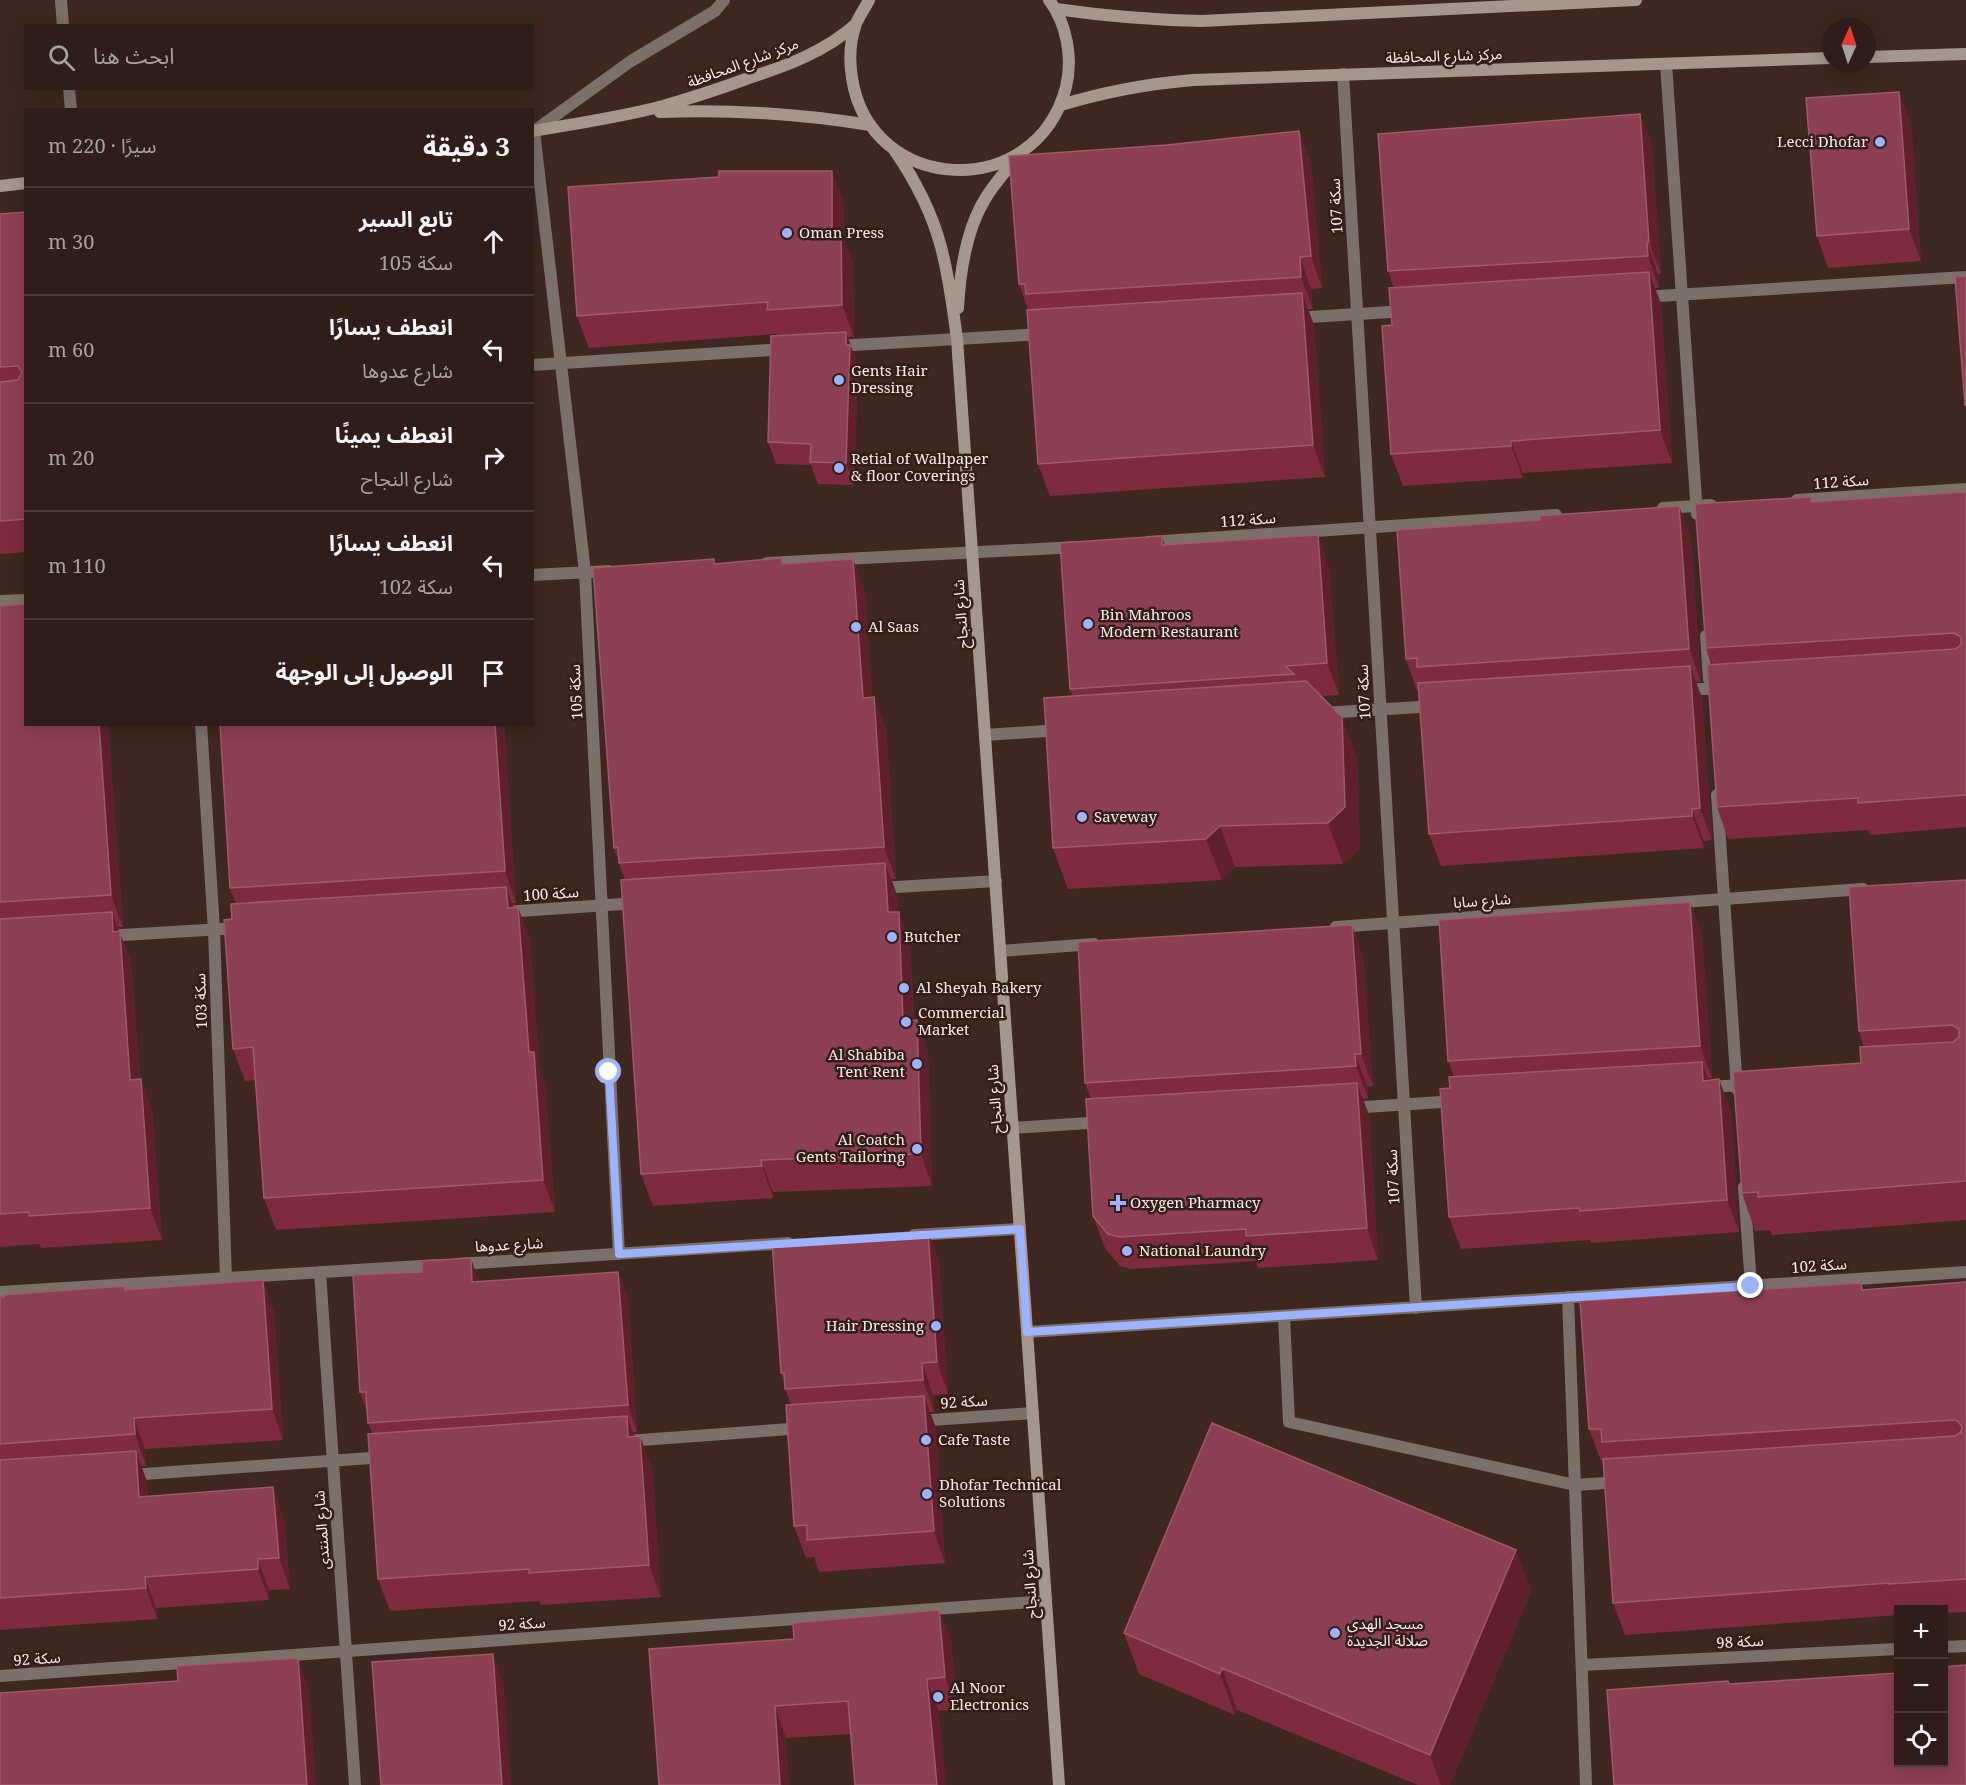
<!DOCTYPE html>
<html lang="ar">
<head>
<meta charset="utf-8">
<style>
  body { margin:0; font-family:"Noto Serif","Noto Sans Arabic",serif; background:#362622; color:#f1f3f6; direction:rtl }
  .controls { position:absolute; right:18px; bottom:18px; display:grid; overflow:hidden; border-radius:0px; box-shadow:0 3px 15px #0003 }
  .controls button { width:54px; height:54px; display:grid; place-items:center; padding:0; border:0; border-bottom:2px solid #493b38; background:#2e1d19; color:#f1f3f6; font:30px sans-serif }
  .compass { position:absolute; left:1822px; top:18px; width:54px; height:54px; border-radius:50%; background:#2e1d19; box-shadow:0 3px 15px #0003; rotate:3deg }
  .stop { position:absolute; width:18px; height:18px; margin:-14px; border:4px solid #9eb3fd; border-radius:50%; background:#fff }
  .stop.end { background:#9eb3fd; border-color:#fff; box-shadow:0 2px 6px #0008 }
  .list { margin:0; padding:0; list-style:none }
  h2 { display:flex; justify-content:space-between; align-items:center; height:78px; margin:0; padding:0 24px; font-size:26px }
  h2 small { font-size:20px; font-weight:400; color:#a7a2a2 }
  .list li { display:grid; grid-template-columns:39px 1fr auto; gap:18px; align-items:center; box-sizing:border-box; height:108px; padding:0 24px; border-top:2px solid #493b38 }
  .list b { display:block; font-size:22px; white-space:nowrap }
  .list p { margin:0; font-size:20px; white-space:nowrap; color:#a7a2a2 }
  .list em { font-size:20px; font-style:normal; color:#a7a2a2 }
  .icon { flex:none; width:33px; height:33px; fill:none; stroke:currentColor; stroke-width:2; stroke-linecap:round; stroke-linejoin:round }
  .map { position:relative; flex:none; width:1966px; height:1785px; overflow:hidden; direction:ltr }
  .search { position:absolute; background:#2e1d19; box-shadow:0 3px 15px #0003; left:24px; top:24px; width:510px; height:66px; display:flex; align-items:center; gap:15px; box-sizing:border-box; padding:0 21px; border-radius:0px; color:#a7a2a2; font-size:22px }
  .panel { position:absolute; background:#2e1d19; box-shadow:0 3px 15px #0003; left:24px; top:108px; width:510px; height:618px; border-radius:0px; direction:rtl }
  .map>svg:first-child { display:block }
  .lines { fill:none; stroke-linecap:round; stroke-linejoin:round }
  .lane { stroke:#7b716a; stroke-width:12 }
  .street { stroke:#7b716a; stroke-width:12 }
  .secondary { stroke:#a6978c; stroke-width:12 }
  .wall { fill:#7e2b40 }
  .shaded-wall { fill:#5f202c }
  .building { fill:#8c3f52; stroke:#9e5a69; stroke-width:1.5 }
  .route { stroke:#9eb3fd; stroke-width:8 }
  .poi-dot { fill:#9eb3fd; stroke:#331d18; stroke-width:2 }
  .labels { text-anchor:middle; stroke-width:5; stroke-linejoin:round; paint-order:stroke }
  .street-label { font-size:15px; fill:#fcece8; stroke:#331d18 }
  .poi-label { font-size:15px; fill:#fcece8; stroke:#331d18; text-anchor:start }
</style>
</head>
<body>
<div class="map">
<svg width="1966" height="1785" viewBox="0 0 1966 1785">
  <rect width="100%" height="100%" fill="#3e2721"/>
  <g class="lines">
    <path class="lane" d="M1666,64L1697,514
      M534,131L631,61L715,11L724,0
      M1642,297L1966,277
      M1294,318L1406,311
      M836,346L1043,334
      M532,365L786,349
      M1706,636L1709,679
      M1683,690L1722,688
      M1323,713L1435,706
      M985,735L1061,730
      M1717,795L1737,1089
      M1705,1087L1745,1085
      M1349,1108L1457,1101
      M1012,1128L1104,1122
      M1744,1187L1751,1286
      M1284,1316L1289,1422L1575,1485L1621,1482
      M917,1421L1033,1413
      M627,1441L804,1428
      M130,1475L385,1457"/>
    <path class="street" d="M61,0L63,26
      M1343,74L1416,1308
      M69,88L71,110
      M534,131L585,572L619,1254
      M1797,500L1966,489
      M1663,508L1711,505
      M1148,542L1556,515
      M767,563L1077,547
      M532,575L609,571
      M0,601L26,600
      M201,724L214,930L226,1278
      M880,888L996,881
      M503,912L638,903
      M1336,927L1863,889
      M105,936L240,928
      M1000,951L1094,944
      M914,1235L1020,1229
      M458,1264L788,1243
      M320,1272L355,1785
      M0,1292L438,1265
      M1568,1297L1586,1785
      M1027,1332L1966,1272
      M1944,1647L1966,1646
      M1582,1665L1898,1649
      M0,1676L1046,1601"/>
    <path class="secondary" d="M869,0C865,8 859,16 856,24C850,41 849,60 852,78C870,195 1036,203 1066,87C1073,58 1067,24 1049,0
      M1056,9C1105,16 1153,20 1202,21L1636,0
      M1867,57L1966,54
      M1061,105C1107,91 1145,84 1193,80L1831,58
      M660,112C731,109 800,114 870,125
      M532,131C576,124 621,117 663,106C691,98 719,89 746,79C786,66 825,52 856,24
      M895,151C915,180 932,213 941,247C949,277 953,308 957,339L1059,1785
      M0,186L26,183
      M958,308C960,272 966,230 985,199C994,184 1006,171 1017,157"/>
  </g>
  <path class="wall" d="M1899,92L1911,124L1921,261L1828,268L1817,236Z
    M1640,114L1652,146L1661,274H1658L1659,288H1655L1661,304L1672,463L1523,473V478L1403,486L1391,454L1392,325L1394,288L1388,271Z
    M1299,131L1311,163L1322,288L1311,289L1313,309H1308L1314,325L1325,477L1050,496L1038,464L1028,310L1019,284L1167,145Z
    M844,203V239L853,263L854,337H848L858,367L854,485L818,484L811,465L776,464L768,442L777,336L776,334L589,348L577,316Z
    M26,212V552L0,554V214Z
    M1966,492V827L1870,835L1868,830L1728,839L1717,807L1711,665L1706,648L1813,502Z
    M1679,506L1691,538L1701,681L1696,682L1702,698L1712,840L1704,841V848L1441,866L1429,834L1419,691H1417L1406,659L1540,520Z
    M1162,536L1165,545L1329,567L1339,695L1322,696L1357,758L1360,849L1343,864L1235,867L1222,880L1068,889L1053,848L1073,696L1070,689Z
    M781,558L783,564L865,591L872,697H874L886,729L896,879H891L897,895L898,912L910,944L914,1021L928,1052L932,1186L773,1192V1198L653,1206L641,1174L625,880L614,848L714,559L715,564Z
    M0,606L26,724H108L123,927H118L131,963L140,1080L141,1079L152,1111L162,1240L41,1248L39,1244L0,1247Z
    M504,724L516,903H512L530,939L539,1066L545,1084L555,1212L276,1230L264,1198L256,1080L245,1081L233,1049L232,919L236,904L230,888Z
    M1966,880V1220L1772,1235L1770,1230L1755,1231L1742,1193L1861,1063L1864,1047L1859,1031Z
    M1702,934L1712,1078H1707L1731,1111L1739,1232L1591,1243L1590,1240L1461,1249L1449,1217L1450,1088L1454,1077L1448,1061Z
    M1363,957L1373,1086H1367L1368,1098L1363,1099L1369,1115L1378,1260L1258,1268L1256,1261L1131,1269L1120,1266L1105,1248L1093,1216L1091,1099L1085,1083Z
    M928,1231L939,1263L948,1394L933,1395L934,1412H930L936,1428L945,1563L819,1572L814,1557L806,1558L794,1526L791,1405L785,1389L784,1381L781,1373Z
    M422,1272L479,1282L618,1272L628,1299L637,1432H633L652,1468L661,1597L541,1605L539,1601L390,1611L378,1579L373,1434L368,1423V1415L360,1392Z
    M1966,1282V1612L1944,1613V1610H1899V1615L1625,1635L1613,1603L1603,1461H1601L1589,1429L1864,1290Z
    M126,1290L274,1311L283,1440L145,1449L146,1466H141L147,1482L148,1497L284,1519L290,1589L269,1590V1600L156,1608L157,1619L0,1630V1297Z
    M1516,1550L1531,1591L1450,1785H1418L1237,1710L1235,1715L1139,1674L1124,1633Z
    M939,1610L951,1642L957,1709L939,1711L851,1734L786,1738L789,1785H659L794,1639Z"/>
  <path class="shaded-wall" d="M1899,92L1911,124L1921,261L1909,229Z
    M1640,114L1652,146L1661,274L1649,242Z
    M1299,131L1311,163L1322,288L1311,256Z
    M832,171L844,203V239L853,263L854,337L842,305L832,232Z
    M1647,242L1658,274L1659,288L1648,256Z
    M1300,257L1311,289L1313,309L1301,277Z
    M1649,272L1661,304L1672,463L1660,430Z
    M1302,293L1314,325L1325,477L1313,445Z
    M846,332L858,367L854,485L846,463Z
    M1511,441L1523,473V478L1511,446Z
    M1679,506L1691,538L1701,681L1689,649Z
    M1318,535L1329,567L1339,695L1327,663Z
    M853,559L865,591L875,730L863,698Z
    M1690,666L1702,698L1712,840L1700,808Z
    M874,697L886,729L896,879L884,847Z
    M1342,717L1357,758L1360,849L1343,864L1328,823Z
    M99,724H108L123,927L111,895Z
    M495,724H504L516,903L505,871Z
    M1692,809L1704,841V848L1692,816Z
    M1220,826L1235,867L1222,880L1206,839Z
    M885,863L897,895L900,940L899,912L910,944L915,1053L903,1021L888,912Z
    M506,887L518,919L508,908Z
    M1690,902L1702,934L1712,1078L1700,1046Z
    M518,907L530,939L539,1066L545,1084L555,1212L543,1180L529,1052Z
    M112,912L131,963L142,1112L130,1080L113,932Z
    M1352,925L1363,957L1373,1086L1361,1054Z
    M917,1020L928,1052L932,1186L921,1154Z
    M1355,1054L1367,1086L1368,1098L1356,1066Z
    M1702,1062L1713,1094L1703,1081Z
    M141,1079L152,1111L162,1240L150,1208Z
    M1719,1079L1731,1111L1739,1232L1727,1200Z
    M1357,1083L1369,1115L1378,1260L1367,1228Z
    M761,1160L773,1192V1198L762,1166Z
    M928,1231L939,1263L948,1394L937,1362Z
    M471,1258L480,1285L472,1282Z
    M618,1272L628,1299L637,1432L628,1405Z
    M263,1280L274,1311L283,1440L272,1409Z
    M922,1363L933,1395L934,1412L923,1380Z
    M924,1396L936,1428L945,1563L934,1531Z
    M627,1416L639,1448L628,1437Z
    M134,1418L145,1449L146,1466L135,1434Z
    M640,1436L652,1468L661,1597L649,1565Z
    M136,1451L147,1482L151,1528L139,1497Z
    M273,1487L284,1519L290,1589L279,1558Z
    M1516,1550L1531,1591L1450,1785H1441L1430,1755Z
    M258,1559L269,1590V1600L258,1569Z
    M145,1577L156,1608L157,1619L146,1588Z
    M939,1610L951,1642L957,1709L945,1677Z
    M493,1654L504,1686L511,1785H502Z
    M298,1658L309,1689L316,1785H307Z
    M1222,1668L1237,1710L1235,1715L1220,1674Z
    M927,1679L939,1711L946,1785H937Z
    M775,1706L786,1738L789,1785H780Z"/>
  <path class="building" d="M1899,92L1909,229L1817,236L1806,98Z
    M1640,114L1649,242H1647L1648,256L1388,271L1378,134Z
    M1299,131L1311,256L1300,257L1301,277L1026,294L1025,284H1019L1009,156L1167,145Z
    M719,171H832V232L841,231L842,305L767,310L768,302L577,316L568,187L719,177Z
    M26,212V519L0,521V382L18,380L22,372L18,366L0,367V214Z
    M1649,272L1660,430L1511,441V446L1391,454L1382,326L1392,325L1389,288Z
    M1966,276V405H1965L1955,277Z
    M1302,293L1313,445L1038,464L1027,310Z
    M846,332V345H850L846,463L810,462L811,444L768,442L771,336Z
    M1966,492V795L1858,803V798L1717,807L1707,665L1955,649L1961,645V637L1954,633L1706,648L1695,504L1811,497V502Z
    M1679,506L1689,649L1417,667V658L1406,659L1397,530L1540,520V516Z
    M1318,535L1327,663L1285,666L1294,674L1070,689L1060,543L1162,536V545Z
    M781,558L782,564L853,559L863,698L874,697L884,847L619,863L618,847L614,848L593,568L714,559V564Z
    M26,604V724H99L111,895L0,902V606Z
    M1690,666L1700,808L1692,809V816L1429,834L1418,683Z
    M1306,681L1342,717L1345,807L1328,823L1220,826L1206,839L1053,848L1044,698Z
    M220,724H495L505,871L230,888Z
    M885,863L888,912H899L903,1021L917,1020L921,1154L761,1160L762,1166L641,1174L621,880Z
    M1966,880V1181L1758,1197V1192L1742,1193L1733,1072L1861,1063L1860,1047L1953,1042L1959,1037V1029L1952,1025L1859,1031L1849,887Z
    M506,887L508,908L518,907L529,1052H534L543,1180L264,1198L253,1047L233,1049L224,920L232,919L231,904Z
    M1690,902L1700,1046L1448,1061L1439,920Z
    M112,912L113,932L120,931L130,1080L141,1079L150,1208L29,1216V1212L0,1214V919Z
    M1352,925L1361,1054H1355L1356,1066L1085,1083L1078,942Z
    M1702,1062L1703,1081L1719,1079L1727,1200L1580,1211L1579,1208L1449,1217L1440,1089L1450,1088L1449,1077Z
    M1357,1083L1367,1228L1246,1236V1229L1119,1237L1108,1234L1093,1216L1086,1099Z
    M928,1231L937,1362L922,1363L923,1380L785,1389L784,1373H781L772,1241Z
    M471,1258L472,1282L618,1272L628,1405L368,1423L366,1392H360L353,1275L422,1272V1261Z
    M263,1280L272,1409L134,1418L135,1434L0,1444V1297H4V1295L125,1286V1290Z
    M1966,1282V1579L1889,1584V1583L1613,1603L1603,1459L1955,1436L1961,1432L1962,1427L1958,1421L1954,1420L1602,1442L1601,1429H1589L1580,1301L1861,1283L1862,1290Z
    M924,1396L934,1531L807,1540V1525L794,1526L786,1405Z
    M627,1416L628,1437L640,1436L649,1565L529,1573V1569L378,1579L368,1434Z
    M1212,1423L1516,1550L1430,1755L1222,1668L1220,1674L1124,1633Z
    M136,1451L139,1497L273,1487L279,1558L258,1559V1569L145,1577L146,1588L0,1598V1460Z
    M939,1610L945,1677L927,1679L937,1785H855L848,1701L775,1706L780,1785H659L649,1649L794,1639L793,1623Z
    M493,1654L502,1785H381L372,1662Z
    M298,1658L307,1785H0V1693L178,1681L177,1666Z
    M1966,1665V1785H1614L1607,1690L1728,1681L1729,1684L1899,1673V1762H1944V1667Z"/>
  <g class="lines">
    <path class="route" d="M609,1072L619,1254L1020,1229L1027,1332L1751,1286"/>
  </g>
  <g class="poi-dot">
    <circle cx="1880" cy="142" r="6"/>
    <circle cx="787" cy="233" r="6"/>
    <circle cx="839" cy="380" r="6"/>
    <circle cx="839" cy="468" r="6"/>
    <circle cx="1088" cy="624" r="6"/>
    <circle cx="856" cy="627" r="6"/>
    <circle cx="1082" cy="817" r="6"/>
    <circle cx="892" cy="937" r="6"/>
    <circle cx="904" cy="988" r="6"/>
    <circle cx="906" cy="1022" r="6"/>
    <circle cx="917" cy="1064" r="6"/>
    <circle cx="917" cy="1149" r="6"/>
    <path d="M1115 1194h6v6h6v6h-6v6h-6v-6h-6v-6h6z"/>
    <circle cx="1127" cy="1251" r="6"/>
    <circle cx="936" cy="1326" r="6"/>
    <circle cx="926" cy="1440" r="6"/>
    <circle cx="927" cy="1494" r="6"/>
    <circle cx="1335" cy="1633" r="6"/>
    <circle cx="938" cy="1697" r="6"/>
  </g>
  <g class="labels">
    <g class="street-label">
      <text transform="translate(1444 56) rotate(-2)" y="5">مركز شارع المحافظة</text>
      <text transform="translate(743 63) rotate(-20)" y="5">مركز شارع المحافظة</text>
      <text transform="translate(1336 206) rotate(-93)" y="5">سكة 107</text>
      <text transform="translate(1841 482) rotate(-4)" y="5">سكة 112</text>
      <text transform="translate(1248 520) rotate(-4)" y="5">سكة 112</text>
      <text transform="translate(961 614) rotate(-94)" y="5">شارع النجاح</text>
      <text transform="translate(576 692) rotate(-93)" y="5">سكة 105</text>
      <text transform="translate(1364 692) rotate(-93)" y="5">سكة 107</text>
      <text transform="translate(551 894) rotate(-4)" y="5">سكة 100</text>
      <text transform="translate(1482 901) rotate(-4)" y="5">شارع سابا</text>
      <text transform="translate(201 1001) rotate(-92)" y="5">سكة 103</text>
      <text transform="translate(995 1099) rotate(-94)" y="5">شارع النجاح</text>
      <text transform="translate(1393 1177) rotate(-93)" y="5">سكة 107</text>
      <text transform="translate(509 1245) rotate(-3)" y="5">شارع عدوها</text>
      <text transform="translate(1819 1266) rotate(-4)" y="5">سكة 102</text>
      <text transform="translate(964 1402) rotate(-4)" y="5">سكة 92</text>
      <text transform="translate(322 1530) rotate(-94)" y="5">شارع المنتدى</text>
      <text transform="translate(1030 1584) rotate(-94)" y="5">شارع النجاح</text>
      <text transform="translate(522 1624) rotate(-4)" y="5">سكة 92</text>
      <text transform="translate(1740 1642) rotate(-3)" y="5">سكة 98</text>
      <text transform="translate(37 1659) rotate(-4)" y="5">سكة 92</text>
    </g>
    <g class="poi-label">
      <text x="1868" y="147" text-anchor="end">Lecci Dhofar</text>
      <text x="799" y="238">Oman Press</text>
      <text x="851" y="376">Gents Hair<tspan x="851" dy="17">Dressing</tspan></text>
      <text x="851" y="464">Retial of Wallpaper<tspan x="851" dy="17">&amp; floor Coverings</tspan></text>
      <text x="1100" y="620">Bin Mahroos<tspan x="1100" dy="17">Modern Restaurant</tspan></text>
      <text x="868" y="632">Al Saas</text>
      <text x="1094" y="822">Saveway</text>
      <text x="904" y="942">Butcher</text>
      <text x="916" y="993">Al Sheyah Bakery</text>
      <text x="918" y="1018">Commercial<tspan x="918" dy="17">Market</tspan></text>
      <text x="905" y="1060" text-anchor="end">Al Shabiba<tspan x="905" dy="17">Tent Rent</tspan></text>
      <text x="905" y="1145" text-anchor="end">Al Coatch<tspan x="905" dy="17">Gents Tailoring</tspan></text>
      <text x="1130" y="1208">Oxygen Pharmacy</text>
      <text x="1139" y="1256">National Laundry</text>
      <text x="924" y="1331" text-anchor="end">Hair Dressing</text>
      <text x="938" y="1445">Cafe Taste</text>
      <text x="939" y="1490">Dhofar Technical<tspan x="939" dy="17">Solutions</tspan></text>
      <text x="1347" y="1629">مسجد الهدى<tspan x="1347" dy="17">صلالة الجديدة</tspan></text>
      <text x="950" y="1693">Al Noor<tspan x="950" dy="17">Electronics</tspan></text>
    </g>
  </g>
</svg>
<div class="controls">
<button>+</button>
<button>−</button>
<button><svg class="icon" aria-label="locate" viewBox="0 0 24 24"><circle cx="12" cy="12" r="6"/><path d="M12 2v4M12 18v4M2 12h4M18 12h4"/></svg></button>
</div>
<svg class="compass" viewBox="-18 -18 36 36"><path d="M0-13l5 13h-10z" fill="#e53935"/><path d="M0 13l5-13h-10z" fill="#a7a2a2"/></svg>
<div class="stop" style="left:609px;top:1072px"></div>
<div class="stop end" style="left:1751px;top:1286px"></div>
<div class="search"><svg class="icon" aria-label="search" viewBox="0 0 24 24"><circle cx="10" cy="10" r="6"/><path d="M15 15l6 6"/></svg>ابحث هنا</div>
<section class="panel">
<h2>3 دقيقة<small>سيرًا · 220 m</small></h2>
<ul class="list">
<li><svg class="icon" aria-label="ahead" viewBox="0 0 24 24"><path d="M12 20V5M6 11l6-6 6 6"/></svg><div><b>تابع السير</b><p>سكة 105</p></div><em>30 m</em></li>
<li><svg class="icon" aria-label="left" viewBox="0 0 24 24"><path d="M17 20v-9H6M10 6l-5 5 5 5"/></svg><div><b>انعطف يسارًا</b><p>شارع عدوها</p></div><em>60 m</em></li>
<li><svg class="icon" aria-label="right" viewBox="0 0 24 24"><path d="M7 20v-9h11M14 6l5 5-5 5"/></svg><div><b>انعطف يمينًا</b><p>شارع النجاح</p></div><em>20 m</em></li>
<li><svg class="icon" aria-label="left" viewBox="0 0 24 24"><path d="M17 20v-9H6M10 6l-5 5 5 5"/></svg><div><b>انعطف يسارًا</b><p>سكة 102</p></div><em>110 m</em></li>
<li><svg class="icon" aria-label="arrive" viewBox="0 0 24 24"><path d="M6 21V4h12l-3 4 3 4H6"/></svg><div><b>الوصول إلى الوجهة</b></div></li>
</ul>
</section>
</div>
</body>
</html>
